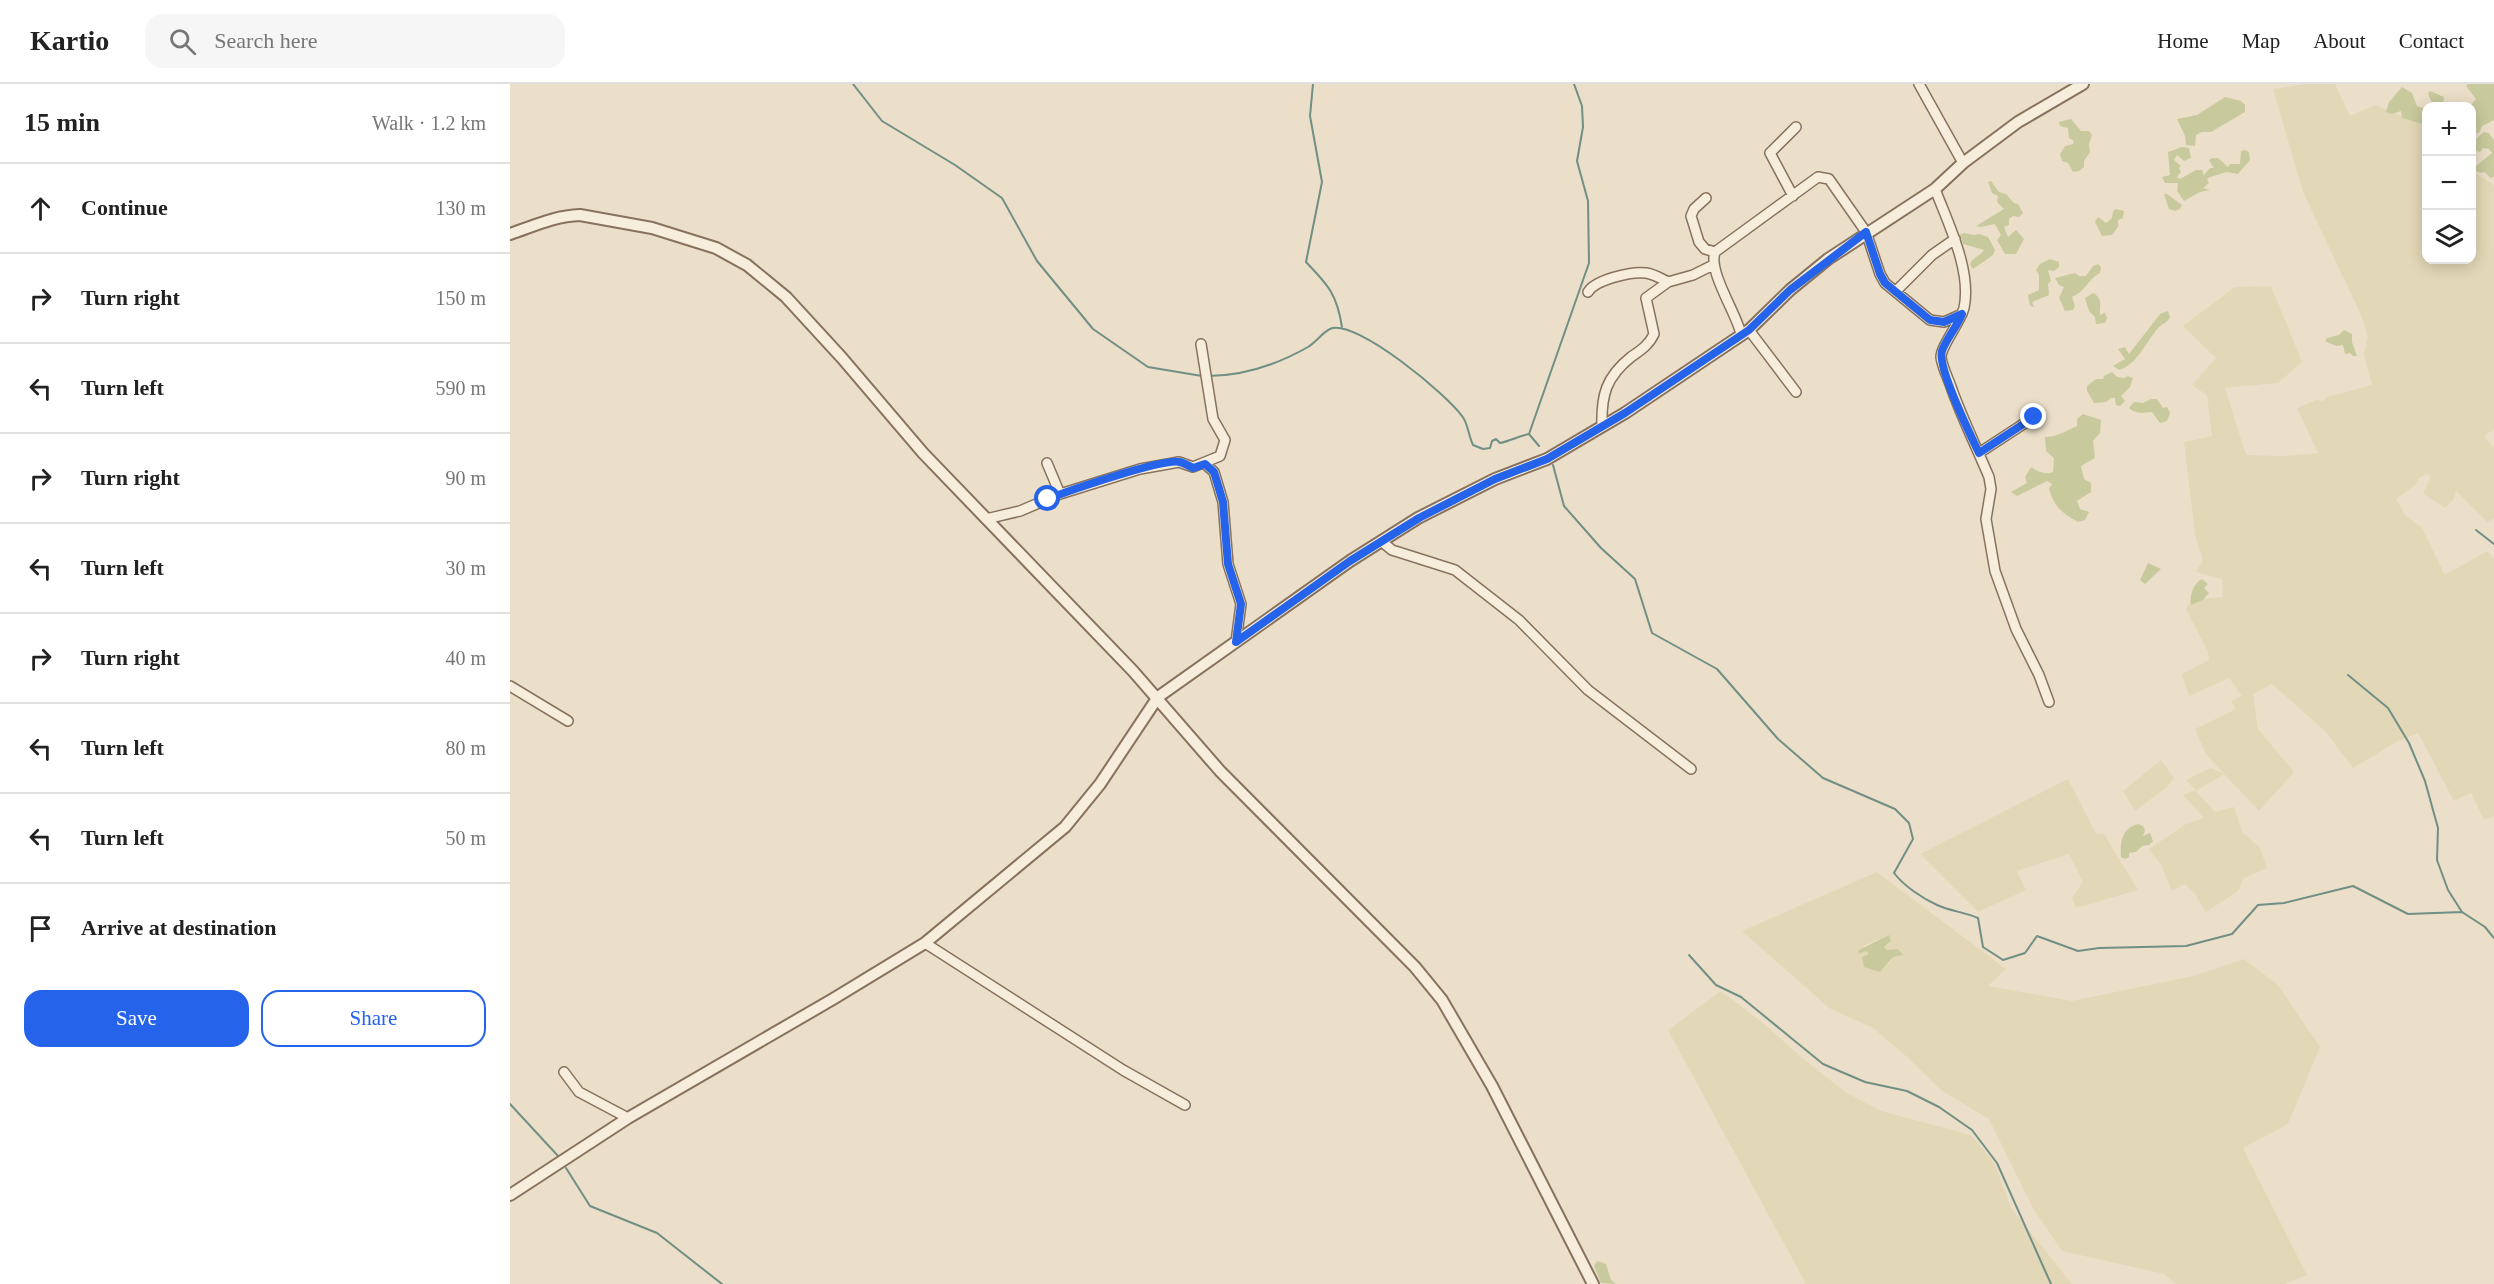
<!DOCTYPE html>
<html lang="en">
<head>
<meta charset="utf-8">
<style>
  body { margin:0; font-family:Georgia,serif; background:#f6f6f6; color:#222 }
  .controls { position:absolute; right:18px; top:18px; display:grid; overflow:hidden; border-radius:12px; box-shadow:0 3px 15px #0003 }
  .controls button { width:54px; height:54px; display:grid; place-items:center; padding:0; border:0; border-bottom:2px solid #e0e0e0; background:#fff; color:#222; font:30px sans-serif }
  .stop { position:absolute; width:18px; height:18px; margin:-14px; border:4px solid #2563eb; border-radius:50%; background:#fff }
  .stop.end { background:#2563eb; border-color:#fff; box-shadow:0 2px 6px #0008 }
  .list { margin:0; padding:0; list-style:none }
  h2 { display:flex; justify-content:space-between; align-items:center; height:78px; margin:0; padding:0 24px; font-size:26px }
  h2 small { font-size:20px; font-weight:400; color:#767676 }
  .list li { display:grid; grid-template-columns:39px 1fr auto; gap:18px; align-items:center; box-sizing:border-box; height:90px; padding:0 24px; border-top:2px solid #e0e0e0 }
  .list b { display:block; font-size:22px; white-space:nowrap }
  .list em { font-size:20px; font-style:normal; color:#767676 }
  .actions { display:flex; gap:12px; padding:18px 24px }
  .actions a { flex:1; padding:14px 0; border:2px solid #2563eb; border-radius:18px; text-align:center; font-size:21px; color:#2563eb }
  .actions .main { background:#2563eb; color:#fff }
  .icon { flex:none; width:33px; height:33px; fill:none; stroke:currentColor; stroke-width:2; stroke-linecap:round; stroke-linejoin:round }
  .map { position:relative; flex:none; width:1984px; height:1200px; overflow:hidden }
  header { display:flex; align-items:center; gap:36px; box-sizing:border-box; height:84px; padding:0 30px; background:#fff; border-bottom:2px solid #e0e0e0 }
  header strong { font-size:28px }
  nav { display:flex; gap:33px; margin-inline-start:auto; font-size:21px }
  .search { width:420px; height:54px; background:#f6f6f6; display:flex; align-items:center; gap:15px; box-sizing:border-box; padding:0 21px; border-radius:18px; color:#767676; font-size:22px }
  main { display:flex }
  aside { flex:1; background:#fff }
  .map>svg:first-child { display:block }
  .farmland { fill:#e2d8b7; fill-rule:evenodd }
  .green { fill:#c8ca9d }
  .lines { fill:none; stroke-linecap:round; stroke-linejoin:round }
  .stream { stroke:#708f85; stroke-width:2 }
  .minor-casing { stroke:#88725e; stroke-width:12 }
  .tertiary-casing { stroke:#88725e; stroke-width:14 }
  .minor { stroke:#f7eddc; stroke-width:9 }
  .tertiary { stroke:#f7eddc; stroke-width:10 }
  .route { stroke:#2563eb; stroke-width:8 }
</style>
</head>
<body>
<header>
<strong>Kartio</strong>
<div class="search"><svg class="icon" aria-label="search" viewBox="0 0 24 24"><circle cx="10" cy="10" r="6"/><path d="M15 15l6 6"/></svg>Search here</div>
<nav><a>Home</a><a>Map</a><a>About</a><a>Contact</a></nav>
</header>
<main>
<aside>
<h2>15 min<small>Walk · 1.2 km</small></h2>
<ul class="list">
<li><svg class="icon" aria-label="ahead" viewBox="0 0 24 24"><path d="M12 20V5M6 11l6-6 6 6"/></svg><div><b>Continue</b></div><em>130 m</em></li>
<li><svg class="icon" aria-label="right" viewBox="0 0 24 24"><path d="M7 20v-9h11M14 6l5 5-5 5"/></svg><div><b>Turn right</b></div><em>150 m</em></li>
<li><svg class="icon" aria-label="left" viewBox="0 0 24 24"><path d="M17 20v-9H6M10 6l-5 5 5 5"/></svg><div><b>Turn left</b></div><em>590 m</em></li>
<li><svg class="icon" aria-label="right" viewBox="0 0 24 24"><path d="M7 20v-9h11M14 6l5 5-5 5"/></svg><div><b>Turn right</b></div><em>90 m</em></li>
<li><svg class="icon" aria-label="left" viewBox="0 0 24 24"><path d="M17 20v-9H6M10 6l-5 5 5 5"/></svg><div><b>Turn left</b></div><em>30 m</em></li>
<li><svg class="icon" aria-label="right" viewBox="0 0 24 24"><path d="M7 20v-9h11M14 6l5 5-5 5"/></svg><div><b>Turn right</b></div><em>40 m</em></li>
<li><svg class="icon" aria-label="left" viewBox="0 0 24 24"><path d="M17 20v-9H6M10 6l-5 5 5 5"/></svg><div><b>Turn left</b></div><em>80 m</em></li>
<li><svg class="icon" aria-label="left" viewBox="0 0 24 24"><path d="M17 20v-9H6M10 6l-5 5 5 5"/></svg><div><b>Turn left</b></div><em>50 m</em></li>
<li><svg class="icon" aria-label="arrive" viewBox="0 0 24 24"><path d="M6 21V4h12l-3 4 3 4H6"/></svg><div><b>Arrive at destination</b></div></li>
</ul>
<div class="actions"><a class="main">Save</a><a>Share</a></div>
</aside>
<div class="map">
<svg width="1984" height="1200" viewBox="0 0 1984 1200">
  <rect width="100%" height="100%" fill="#ecdfc9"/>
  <path class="farmland" d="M1796,0H1825L1840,32L1865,21L1916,42V176H1962V87L1984,101V345L1974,352L1984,364V435L1977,438L1946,407L1944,415L1935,424L1913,409L1921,393L1918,390L1910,393L1905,401L1886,415L1895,431L1912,444L1935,491L1977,467L1984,475V732L1974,736L1961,709L1944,717L1908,649L1888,657L1843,684L1816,648L1762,600L1743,610L1748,645L1784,688L1749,727L1714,690L1686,707L1705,728L1724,723L1732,748L1750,764L1757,784L1734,794L1728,807L1696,828L1685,810L1675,800L1662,807L1651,781L1639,765L1676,740L1694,734L1673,711L1686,706L1676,696L1701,684L1714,690L1696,670L1685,645L1726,625L1721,617L1732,612L1719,594L1679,612L1672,590L1699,576L1698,568L1676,525L1678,521L1692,515L1713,513L1712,495L1686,488L1693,476L1685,451L1674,358L1702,352L1697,311L1682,301L1706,274L1673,242L1725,203L1761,202L1792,278L1768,299L1715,304L1736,371L1776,372L1808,369L1787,324L1807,316L1814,317L1817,313L1862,301L1854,270L1858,253L1852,233L1793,108L1763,5Z
    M1651,676L1664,694L1657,703L1625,727L1613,707Z
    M1558,695L1586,750H1594L1628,806L1566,824L1562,814L1573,798L1559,770L1507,787L1516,806L1468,828L1410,770Z
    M1367,788L1496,885L1478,902L1562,917L1683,892L1734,875L1768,901L1810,963L1778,1040L1733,1064L1797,1191L1775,1200H1666L1654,1190L1552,1167L1524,1126L1479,1035L1432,1007L1396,972L1363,944L1319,924L1232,847ZM1379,851L1373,862L1376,866L1393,871L1383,873L1378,881L1359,871L1353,862Z
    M1211,907L1252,938L1290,972L1335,1008L1371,1027L1461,1051L1484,1078L1501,1124L1562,1200H1296L1158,946Z"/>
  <path class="green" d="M1958,0H1984V36L1972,42L1969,49H1965C1963,41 1963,30 1960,22L1966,15L1956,2Z
    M1892,3L1902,9L1907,22L1916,25V41L1892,34L1891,27L1882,30L1876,28L1879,18Z
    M1920,7L1934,13L1933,22L1942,19L1944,22H1923L1918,9Z
    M1715,13L1731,17L1735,21V28L1701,48H1692L1686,51L1685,62L1676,61L1675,52L1667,35L1687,31Z
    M1561,35L1571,47H1579L1582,51L1579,60L1580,68L1574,77V83L1569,87L1563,88L1558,79L1552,77L1550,70L1555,62L1563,60L1564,57L1559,54L1558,44L1550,42L1549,38Z
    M1974,48L1979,49L1984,56V93L1980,94L1975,88L1970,89L1966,87V82L1982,69L1979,65L1973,64L1970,68L1966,67V55Z
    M1672,63L1679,64L1681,74L1674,77L1667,71L1664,76L1671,82L1669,84L1671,88L1667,93L1670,95L1686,86H1692L1694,91L1700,84H1704L1699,76L1702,74H1708L1718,83L1720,80H1730L1731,67L1735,66L1739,68L1740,76L1728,90L1717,88L1700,93L1697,95L1699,99L1693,104L1700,106L1690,108L1674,117L1667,107L1668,99H1655L1652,93L1660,91L1658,68Z
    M1481,97L1489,108L1496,110L1504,119L1508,120L1513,129L1509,133L1503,132L1499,135V141L1494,143L1498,153L1506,146L1514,155L1506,170H1495L1487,156L1491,151L1485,140L1470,143L1466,142L1494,125L1487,118L1488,112L1482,109L1478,98Z
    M1654,110H1657L1672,121L1670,125L1665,127L1659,125Z
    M1606,125L1614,127L1613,134L1608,136V143L1602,151L1592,152L1585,138L1588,133L1596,139L1602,134L1603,127Z
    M1453,149L1464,151L1469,150L1478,153L1485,166L1483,171L1463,185L1460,181C1462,173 1471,172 1474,166L1453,160L1450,151Z
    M1540,175L1549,178V183L1544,187L1538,186L1541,197L1538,200L1539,211L1522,218L1524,223L1520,222L1518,211L1529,206V191L1526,186L1530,180Z
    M1588,180L1591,183L1590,189C1578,195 1575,208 1562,213L1565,222L1563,226L1555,227L1549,214L1554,203L1549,201L1545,194L1565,189L1569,192H1576L1583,182Z
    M1583,209C1594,215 1589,222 1590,231L1595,229L1597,234L1595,239L1586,240L1585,233L1579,227L1575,214Z
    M1658,227L1660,233C1657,239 1654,239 1649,243C1637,256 1627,281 1609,286L1603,282L1615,275L1608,265L1615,263L1619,270L1650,230Z
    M1834,246L1842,250V258L1847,272H1843L1840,269L1835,270L1833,261L1826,262L1815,257L1817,254L1829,251Z
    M1602,288L1607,293L1614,294L1618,292L1623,294L1620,303L1611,312L1615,317L1610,322L1606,321L1605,314H1601L1596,318L1584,319L1577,307V302L1586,295H1593L1594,292Z
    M1641,315H1647L1653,324L1657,323L1660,329L1657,337L1650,339L1642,328C1634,329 1625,330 1619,324L1624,318L1633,319Z
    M1573,330L1591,336L1590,349L1583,357L1585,374L1571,382L1574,395L1581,399V408L1567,417L1570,425L1579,428L1575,436L1568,438C1553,430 1543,422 1539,404L1542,400L1537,397L1507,412L1501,408L1517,399L1515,393L1521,383C1528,388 1535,391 1543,388L1544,374L1536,367L1535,353C1543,354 1559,346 1567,342V335Z
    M1638,479L1651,485L1635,500L1630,496Z
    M1692,495L1698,500L1694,504L1699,509L1693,516L1681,521C1679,511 1684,499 1692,495Z
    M1628,740L1633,742L1635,746L1633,752L1640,749L1643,757L1639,761L1632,762L1626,768L1619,769V773L1615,775L1611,773C1610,758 1612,744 1628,740Z
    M1379,851L1381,857L1374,863L1377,866L1388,865L1393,871L1383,873L1370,888L1354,883L1352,873L1359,870L1356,867L1348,870L1349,866Z
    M1087,1177L1096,1180L1101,1196L1106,1200L1091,1199L1084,1182Z"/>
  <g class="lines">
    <path class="stream" d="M343,0L372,37L445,81L492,114L527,177L583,245L638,283L692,292
      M803,0L800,32L812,98L796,178C818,201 827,210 832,243
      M698,292C733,292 768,280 798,263C806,258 812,249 820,245C844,233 941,313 954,335C958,342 959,353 963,361L973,365L980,364L982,357L986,355L990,359C1000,357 1009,352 1019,350L1029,362
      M1019,350L1079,179L1078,117L1067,77L1073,43L1072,22L1064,0
      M1043,381L1054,422L1091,464L1125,495L1142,549L1207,585L1268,655L1313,694L1385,725L1399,739L1403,755L1384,789C1394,802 1412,814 1427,821C1440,827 1454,828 1468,834L1473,863L1493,876L1515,869L1527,852L1568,867L1589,864L1676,862L1722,850L1748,821L1774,819L1843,802L1898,830L1952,828L1975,843L1984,854
      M1966,446L1984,460
      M1838,591L1878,624L1899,659L1915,697L1928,744L1927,776L1938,806L1952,828
      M1179,871L1206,901L1231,913L1313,980L1355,998L1397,1007L1429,1023L1462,1046L1487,1079L1541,1200
      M0,1020L49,1073
      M56,1084L80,1122L147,1149L212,1200"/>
    <g class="minor-casing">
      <path id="minor" d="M1409,0L1453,79
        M1425,105C1438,139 1462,187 1454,224C1450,239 1431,262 1431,273C1432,282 1437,292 1440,300C1451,332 1466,362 1479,393L1481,405L1476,435L1485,487L1506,545L1529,591L1539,618
        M1283,112L1260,69L1286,43
        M1196,114L1184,125L1181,132L1189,158L1195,165L1205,168
        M1386,207L1422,171L1445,155
        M1078,208C1085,196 1121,187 1136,189C1144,190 1152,195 1158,198
        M1239,246L1286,308
        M1231,250C1226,228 1198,188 1205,168L1308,93L1319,95L1356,148L1370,190L1375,199L1420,236L1434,238L1452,230
        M1092,343C1091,311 1096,293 1121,273C1131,266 1139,261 1144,250L1136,214L1158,198L1183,191L1203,181
        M1469,369L1524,333
        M537,379L550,410
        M695,380L704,388L713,418L718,480L731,520L726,558
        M476,435L510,427L550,410L630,385L669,378L683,383L710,372L715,356L703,335L691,260
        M871,457L882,466L945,486L1009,536L1078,606L1181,685
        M0,602L58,637
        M415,859L613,986L675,1021
        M54,988L69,1008L118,1034"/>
    </g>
    <g class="tertiary-casing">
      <path id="tertiary" d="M0,150C24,142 44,132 70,131L142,144L206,164L237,181L276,213L332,274L413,369L623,587L710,687L905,883L932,916L982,1002L1083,1200
        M0,1111L118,1034L323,915L415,859L555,743L590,700L648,613L840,477L908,434L985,395L1037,375L1115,329L1239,246L1280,206L1318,175L1425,105L1453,79L1508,38L1573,0"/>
    </g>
    <use href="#minor" class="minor"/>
    <use href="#tertiary" class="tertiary"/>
  </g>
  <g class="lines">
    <path class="route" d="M538,415C558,407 653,374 670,378C674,379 679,382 683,384L695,380L704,388L713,418L718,480L731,520L726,558L840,477L909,434L985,395L1037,375L1115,329L1239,246L1280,206L1356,148L1370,190L1375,199L1420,236L1434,238L1452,230C1447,243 1436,255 1432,267C1427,283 1461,352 1469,369L1524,333"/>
  </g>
</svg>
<div class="controls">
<button>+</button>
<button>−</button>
<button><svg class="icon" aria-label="layers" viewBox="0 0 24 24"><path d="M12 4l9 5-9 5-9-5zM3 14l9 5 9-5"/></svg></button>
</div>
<div class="stop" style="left:538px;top:415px"></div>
<div class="stop end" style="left:1524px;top:333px"></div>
</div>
</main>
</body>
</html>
